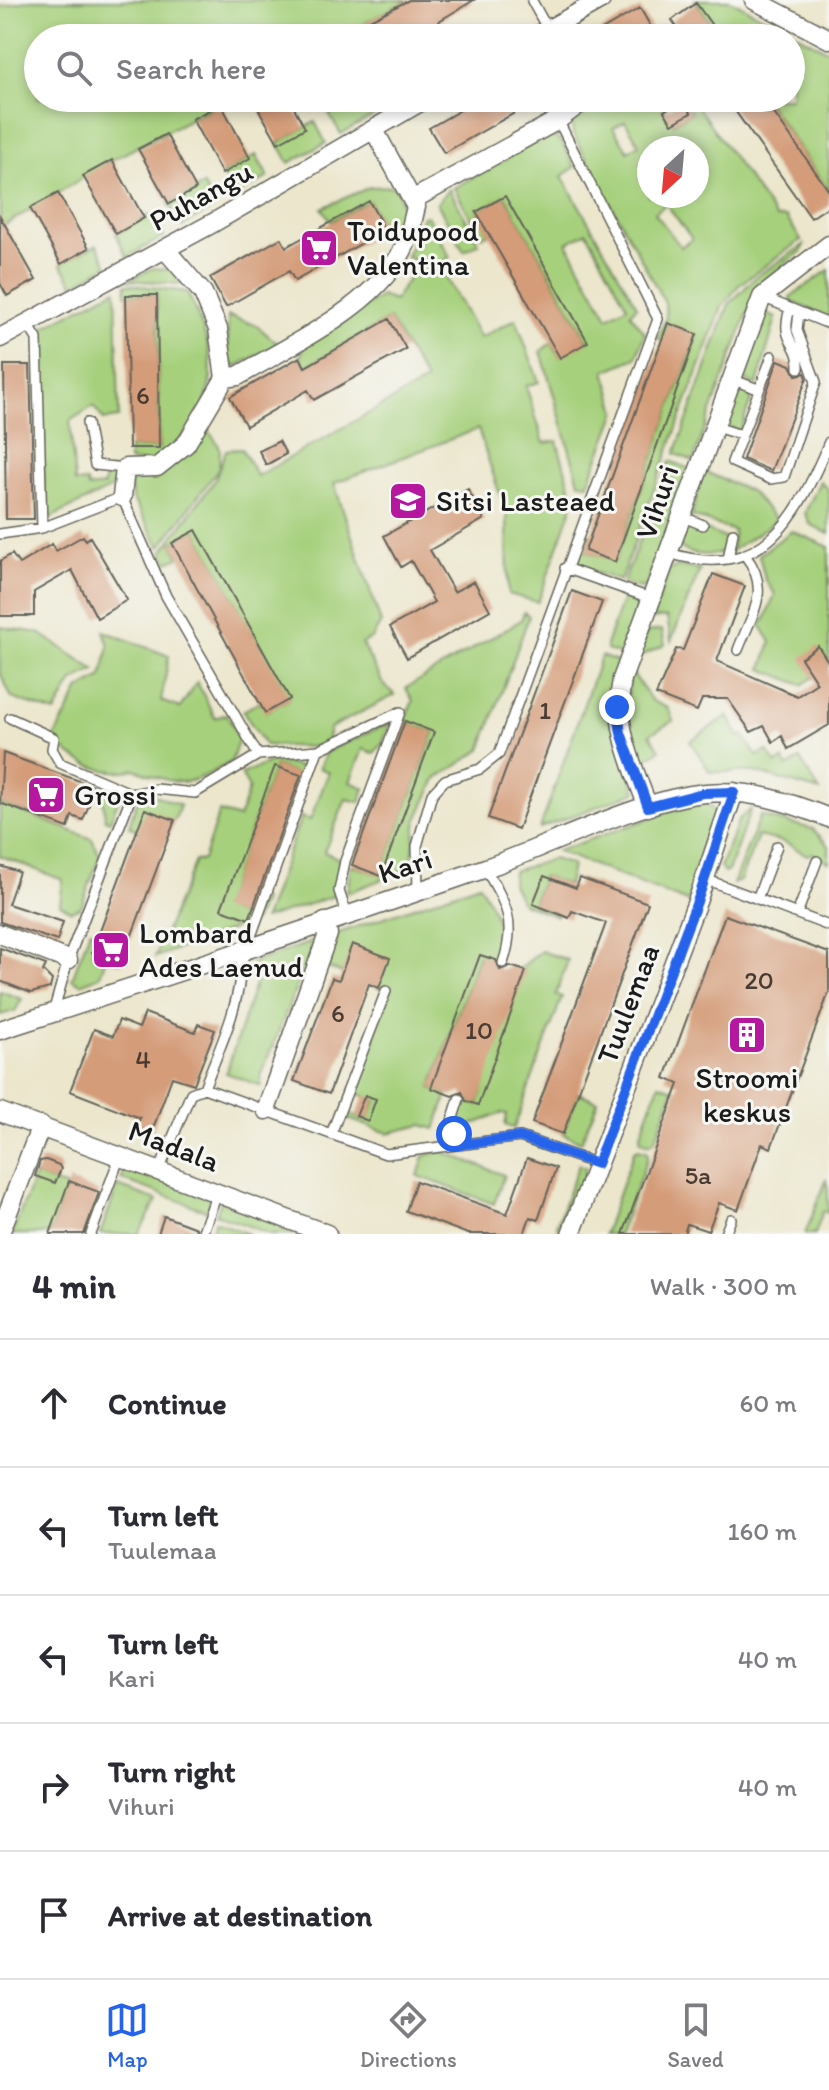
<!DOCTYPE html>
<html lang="en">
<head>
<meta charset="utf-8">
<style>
  body { margin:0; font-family:Itim,sans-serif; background:#f2f2f3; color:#2b2b33 }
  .compass { position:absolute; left:637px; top:136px; width:72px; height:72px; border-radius:50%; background:#fff; box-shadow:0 4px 12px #0003; rotate:206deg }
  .stop { position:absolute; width:24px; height:24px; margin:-18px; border:6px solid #2563eb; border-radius:50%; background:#fff }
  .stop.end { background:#2563eb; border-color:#fff; box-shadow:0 2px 8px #0008 }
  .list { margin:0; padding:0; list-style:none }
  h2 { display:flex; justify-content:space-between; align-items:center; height:104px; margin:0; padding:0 32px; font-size:34px }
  h2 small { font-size:26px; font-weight:400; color:#7c7c81 }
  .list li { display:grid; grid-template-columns:52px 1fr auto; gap:24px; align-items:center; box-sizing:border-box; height:128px; padding:0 32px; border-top:2px solid #e1e1e2 }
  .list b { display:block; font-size:30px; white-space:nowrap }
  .list p { margin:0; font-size:26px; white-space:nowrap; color:#7c7c81 }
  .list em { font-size:26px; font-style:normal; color:#7c7c81 }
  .icon { flex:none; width:44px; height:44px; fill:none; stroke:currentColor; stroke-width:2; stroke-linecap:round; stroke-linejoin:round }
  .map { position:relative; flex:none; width:829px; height:1234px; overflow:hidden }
  .search { position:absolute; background:#fff; box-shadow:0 4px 12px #0003; left:24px; right:24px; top:24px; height:88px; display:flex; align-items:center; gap:20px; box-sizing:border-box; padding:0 28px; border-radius:44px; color:#7c7c81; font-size:30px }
  .sheet { height:744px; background:#fff }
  nav { display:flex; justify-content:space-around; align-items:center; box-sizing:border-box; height:112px; border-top:2px solid #e1e1e2; background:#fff; font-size:22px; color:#7c7c81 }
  nav a { display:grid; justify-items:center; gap:4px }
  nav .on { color:#2563eb }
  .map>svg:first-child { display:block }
  .green { fill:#a6d07b; stroke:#61764c; stroke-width:2; fill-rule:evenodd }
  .building { fill:#d49c79 }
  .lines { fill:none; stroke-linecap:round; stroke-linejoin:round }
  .service-casing { stroke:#64635a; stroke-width:12 }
  .minor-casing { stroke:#64635a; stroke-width:21 }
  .service { stroke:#fff; stroke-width:9 }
  .minor { stroke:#fff; stroke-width:18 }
  .route { stroke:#2563eb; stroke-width:10 }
  .labels { text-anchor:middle; stroke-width:6; stroke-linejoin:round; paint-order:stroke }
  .number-label { font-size:26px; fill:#4a3c33 }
  .street-label { font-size:30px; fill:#1c1c1c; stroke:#f6f6f2 }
  .poi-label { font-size:30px; fill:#1c1c1c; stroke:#f6f6f2; text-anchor:start }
</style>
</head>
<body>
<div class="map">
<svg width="829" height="1234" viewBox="0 0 829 1234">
  <rect width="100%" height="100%" fill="#f6f6f2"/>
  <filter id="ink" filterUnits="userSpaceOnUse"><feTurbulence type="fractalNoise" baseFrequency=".0125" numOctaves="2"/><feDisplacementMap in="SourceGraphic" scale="16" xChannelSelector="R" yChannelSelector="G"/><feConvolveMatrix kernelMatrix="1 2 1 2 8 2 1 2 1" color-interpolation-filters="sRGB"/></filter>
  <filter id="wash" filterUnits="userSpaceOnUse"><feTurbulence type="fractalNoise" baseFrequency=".006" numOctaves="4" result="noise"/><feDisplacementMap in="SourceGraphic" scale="32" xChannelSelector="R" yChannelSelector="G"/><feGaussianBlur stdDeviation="1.8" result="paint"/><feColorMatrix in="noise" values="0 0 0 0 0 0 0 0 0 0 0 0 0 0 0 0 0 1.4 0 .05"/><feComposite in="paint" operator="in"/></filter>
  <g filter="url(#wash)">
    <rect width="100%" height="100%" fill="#ebe6cc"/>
    <path class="green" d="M30,0H408L337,38H38V98H230L112,160L0,228V7Z
      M695,0H730L829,51V191L764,98H791V38H721Z
      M358,98H378L384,110L341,134L329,114Z
      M613,98H656L673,124L691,113L685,101L695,103L776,218L786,217L801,240L740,284L722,307L620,581L583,568L577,557L586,532L591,535L586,551L615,561L697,335L668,324L662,340L657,338L666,318L665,303L573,134L572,122ZM625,121L639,144L628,151L613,128ZM649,148H697V196H649ZM666,204L692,239L681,247L655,213Z
      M315,122L326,143L289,163L278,143Z
      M548,135L561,141L575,167L562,176L637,306L630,313L645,333L636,358L605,371L617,411L588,484L579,482L541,351L551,343L560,357L588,341L505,196L477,212L489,233L482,237L454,188ZM587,232L627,306L608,317L567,243Z
      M256,155L268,177L235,196L222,174Z
      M203,185L216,206L182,227L169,204Z
      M395,186L403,208L402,226L385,230L369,201L331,221L322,208L370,187Z
      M449,189L479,243L464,251L437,203Z
      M152,214L164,236L127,257L116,234Z
      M423,216H427L450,257L439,265L480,338L516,319L539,382L526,386L544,443L557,441L573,496L572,508L538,602L508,594L507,516L478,429L334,483L381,623L372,638L362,644L383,684L395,695L330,728L327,743L312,747L265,745L243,711L259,702L266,712L289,699L196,530L172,543L179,557L168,562L162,552L215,480L226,450L242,449L257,476L426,381L389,319L305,367L300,357L305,345L381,296L394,301L419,262L406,257Z
      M97,244L108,265L74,285L61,264Z
      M804,245L802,251L758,285L693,461L675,454L729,304L757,276Z
      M153,268L173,270L182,284L129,280Z
      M829,270V317L792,302L790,297Z
      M126,284L187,292C224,366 221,408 156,463L129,461V448H159L157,295H126Z
      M116,289L119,418L104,420L93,406L70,421L75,483L87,482L88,488L104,486L105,474L112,470L119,474L110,489L50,518L45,516L39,330Z
      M765,313L776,318L757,385L741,379Z
      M228,316L256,325L278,344L235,367L228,357Z
      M739,386L754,392L740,431L724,425Z
      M204,428L209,430L220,448L219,468L160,547L132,498L131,482L174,462Z
      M670,461L690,469L646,586L641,588L623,583Z
      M703,471L750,491L777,520L731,551L734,531L692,516Z
      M820,481L829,491V534L810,524L805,513Z
      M690,523L727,539L723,553C708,555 692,557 680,547V534Z
      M792,531L829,547V667L802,685L762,669L771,642L759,623L764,622L775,594L765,579L759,555Z
      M679,566L700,570L671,641L667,617L651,619L670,569Z
      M623,598L635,604L637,614L622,655L607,650L606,645Z
      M524,612L529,616L481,750L436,779L417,819L411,868L347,893L351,865L381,875L434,732L404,721L413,701L406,688L521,620Z
      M0,627L39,633L95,670L73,681L55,713L12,698L0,673Z
      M662,630L665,645L637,658L647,632Z
      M104,631L169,656L161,701L180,708L197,682L215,718L227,714L239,739L231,762C183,788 185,787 135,769C106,777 71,762 54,738L80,689L102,677L109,646Z
      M601,656L621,663C603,718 618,740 636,792L540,828Z
      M631,671L652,701L668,708L673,721L650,734L660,750L643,761L651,786L648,787L625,719Z
      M728,716L739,737L743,735L757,756L767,751L777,764L783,760L788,767L800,759L820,791L754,772H710L690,741Z
      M389,723L383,743L374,753L363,749L350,782L365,788L360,802L346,799L324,852L340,859L334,896L264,919L301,817L310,820L329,772L319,768L326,752Z
      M274,761L305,768L306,773L304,777L275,766L222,908L250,920L258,898L263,900L255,921L155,957L195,861L203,860L219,812L239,818L249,788L241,774Z
      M102,790L120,796L110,821L105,819Z
      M155,795L180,805L175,820L137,830L129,826L136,803Z
      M0,803L92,839L100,856L81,907L71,911L60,904L63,880L0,856Z
      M694,803L707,804L716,812V825L687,902L557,851Z
      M751,809L728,871L724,873L720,867L739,819Z
      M760,816L813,829L829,846V862L813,853L807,855L784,842L758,836L740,881L733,884Z
      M553,859L572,865L568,885L543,876L533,904L557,913L556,916L522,903L512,884L513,871Z
      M479,884C493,906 506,935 496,961L479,955L431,1088L448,1094L435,1129L422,1125L388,1133L345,1118V1112L367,1121L376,1100L353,1092L390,992L326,967L339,933Z
      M90,930L99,933L92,952L106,958L100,976L81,984L72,979Z
      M315,941L261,1075V1086L226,1073L256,981L250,974L252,963Z
      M541,951L568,960L556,995L562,997L514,1128L505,1125L507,1114L502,1113L459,1130L458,1115L464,1100L478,1105L519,969Z
      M0,991L22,999L15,1011L0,1015Z
      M659,1084L674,1089L655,1140L650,1144L641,1141L640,1136Z
      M578,1093L598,1101L581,1142L563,1134Z
      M638,1149L647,1151L648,1157L619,1234H604L634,1151Z
      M441,1151L504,1175L494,1204L418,1176L424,1156Z
      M579,1164L586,1168L563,1232L556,1226Z
      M126,1168L211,1198L207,1211L121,1179Z
      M35,1175L67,1188L50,1234H12Z
      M827,1178L829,1213L823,1211L815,1234H805Z
      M118,1186L157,1200L139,1234H100Z
      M221,1201L310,1234H270L216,1214Z
      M215,1221L249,1234H211Z"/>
    <g id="blocks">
      <path class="building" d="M409,0H474L439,21L449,38H364L358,26Z
        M696,3L721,38H684L672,20Z
        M640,8L655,34L648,38H588Z
        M252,98H289L305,128L278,143Z
        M482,98H541L444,153L429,128Z
        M726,98H763L829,191V206L811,218Z
        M683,100L691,113L672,124L664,111Z
        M221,104L250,158L222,174L192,119Z
        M166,134L196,189L169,204L138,149Z
        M112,160L144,218L116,234L83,176Z
        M58,193L89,248L61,264L30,208Z
        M505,196L588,342L560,358L476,212Z
        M369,201L385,230L295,281L289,271L226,307L210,278L281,238L286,247Z
        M0,216L36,280L7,296L0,283Z
        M126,295H157L159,448H129Z
        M389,319L406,349L314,400L308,390L246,426L230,397L300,357L305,367Z
        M668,323L697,334L615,562L585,551Z
        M778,360L791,365L796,375L805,373L807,378L771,471L743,459Z
        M4,365H30L34,519H6Z
        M279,441L286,454L266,465L259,451Z
        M468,489L484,519L430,550L454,592L474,581L490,610L407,658L390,627L434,602L411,561L401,567L384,536Z
        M196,530L290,699L265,713L172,543Z
        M83,536L86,540L90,537L127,600L97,618L72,570L34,592V616H0V561L12,554L19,564L52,544L56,551Z
        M713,574L745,586L717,661L797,696L817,683L801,658L818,646L829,663V725L788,749L782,736L773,742L764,726L751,732L728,699H702L697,711L656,695L676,649L683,650Z
        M572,591L602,602L518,829L488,818Z
        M405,721L434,732L381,876L352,865Z
        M3,753L96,787L83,820L72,816L68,828L0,803Z
        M275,766L301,775L249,919L221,909Z
        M145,809L175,820L121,964L92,953Z
        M0,866L19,872L8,904L63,922L57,941L0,922Z
        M544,876L576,888L580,878L648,903L563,1134L532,1123L606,923L572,911L569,918L533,904Z
        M725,915L829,953V992L771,1148L762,1144L738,1210L719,1203L708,1231L687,1224L684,1234H623L679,1084L665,1078Z
        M352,944L390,958L379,988L369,984L329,1094L294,1081L332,978L339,980Z
        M0,948L46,965L43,971L52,980L50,988L31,993L0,981Z
        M480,955L496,960L500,970L510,966L526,971L478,1105L466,1101L462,1092L452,1096L431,1088Z
        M145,1013L195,1032L198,1024L215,1030L194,1084L172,1077L151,1134L136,1128L140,1118L70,1091L94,1029L113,1036L119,1020L139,1028Z
        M365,1095L376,1099L368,1121L356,1116Z
        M527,1158L556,1168L538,1220L530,1217L524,1234H468L406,1211L416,1181L507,1214Z
        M46,1160L59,1165L61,1169L55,1183L35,1176L40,1161Z
        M69,1181L99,1192L84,1234H50Z
        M164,1216L196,1228L195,1234H158Z"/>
    </g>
  </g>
  <g filter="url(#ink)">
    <use href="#blocks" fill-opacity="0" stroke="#64635a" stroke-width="2"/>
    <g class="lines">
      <g class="service-casing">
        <path id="service" d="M532,1L548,30
          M762,297L829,324
          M790,309C779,343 800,341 799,368
          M27,323L37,339L42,528
          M772,356L732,462L770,479L784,477L816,382L797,330L799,312
          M731,379L758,389
          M87,423L95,465L125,468
          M713,426L741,435
          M681,516L703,525
          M0,534L42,528L122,497L166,596L258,755L195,793L156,789L132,794
          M669,553C764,583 797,517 829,442
          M728,559L733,533
          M565,568L650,598
          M738,650C752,613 772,590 745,555
          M10,718L54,738L52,749L60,763L132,794L68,960L53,1013
          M258,755L318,750L400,712L345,861L339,891L347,915
          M485,868C506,904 517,922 503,963
          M705,879L829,926
          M418,891L417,846L432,794L445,780L480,769L499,754L658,319L558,120
          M757,899L777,846
          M797,914L817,861
          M204,1088L386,1154L520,1137L597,1164
          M331,1134L386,991
          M457,1145L452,1121L459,1099
          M159,1171L191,1093L204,1088C219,1049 240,1006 241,964L318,750
          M91,1234L120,1156
          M202,1234L217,1193
          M725,1234L731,1219"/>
      </g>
      <g class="minor-casing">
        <path id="minor" d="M754,0L829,39
          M533,38L601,0
          M412,200L558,120L587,98
          M0,338L213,223L427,98
          M225,378L238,376C292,344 381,304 406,243C411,231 413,218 416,207L374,130
          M122,497L125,468L157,467L186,444L225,378L218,329L203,293L165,249
          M648,807C632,764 613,725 622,679L762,297L829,245
          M0,934L68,960
          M0,1030C161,978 323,925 483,869C548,847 640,799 706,793C749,789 789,802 829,818
          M266,1110L328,934L325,922
          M0,1112L327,1234
          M0,1233L41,1126
          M571,1234L698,899L734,792"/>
      </g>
      <use href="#service" class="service"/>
      <use href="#minor" class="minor"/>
    </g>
  </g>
  <g class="lines" filter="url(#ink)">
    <path class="route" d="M454,1134L457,1145L520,1137L597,1164L698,899L734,792L703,793L648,807L621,733L617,707"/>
  </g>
  <defs>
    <g id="supermarket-square" transform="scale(2)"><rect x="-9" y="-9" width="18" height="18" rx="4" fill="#b5179e" stroke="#f6f6f2"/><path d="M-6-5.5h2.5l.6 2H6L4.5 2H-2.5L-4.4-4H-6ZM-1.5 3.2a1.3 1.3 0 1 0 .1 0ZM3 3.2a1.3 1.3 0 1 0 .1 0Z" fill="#fff"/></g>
    <g id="school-square" transform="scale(2)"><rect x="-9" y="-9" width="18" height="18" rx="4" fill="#b5179e" stroke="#f6f6f2"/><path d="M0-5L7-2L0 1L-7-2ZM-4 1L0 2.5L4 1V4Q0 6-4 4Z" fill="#fff"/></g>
    <g id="building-square" transform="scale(2)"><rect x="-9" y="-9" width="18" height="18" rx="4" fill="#b5179e" stroke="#f6f6f2"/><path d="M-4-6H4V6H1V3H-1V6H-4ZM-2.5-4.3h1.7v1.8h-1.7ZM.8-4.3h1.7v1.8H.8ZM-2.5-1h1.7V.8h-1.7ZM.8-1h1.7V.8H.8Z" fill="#fff"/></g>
  </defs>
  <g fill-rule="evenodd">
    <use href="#supermarket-square" x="319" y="248"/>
    <use href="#school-square" x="408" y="501"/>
    <use href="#supermarket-square" x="46" y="795"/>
    <use href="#supermarket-square" x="111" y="950"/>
    <use href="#building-square" x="747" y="1035"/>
  </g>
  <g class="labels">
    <g class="number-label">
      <text x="143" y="404">6</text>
      <text x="545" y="719">1</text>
      <text x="759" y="989">20</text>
      <text x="338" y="1022">6</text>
      <text x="479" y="1039">10</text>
      <text x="143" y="1068">4</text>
      <text x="698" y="1184">5a</text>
    </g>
    <g class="street-label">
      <text transform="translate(201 196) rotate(-29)" y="10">Puhangu</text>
      <text transform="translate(657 502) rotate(-71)" y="10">Vihuri</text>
      <text transform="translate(405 866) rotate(-18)" y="10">Kari</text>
      <text transform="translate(628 1004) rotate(-69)" y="10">Tuulemaa</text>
      <text transform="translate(174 1146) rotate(21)" y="10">Madala</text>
    </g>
    <g class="poi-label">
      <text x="347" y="241">Toidupood<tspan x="347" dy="34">Valentina</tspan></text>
      <text x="436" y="511">Sitsi Lasteaed</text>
      <text x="74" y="805">Grossi</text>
      <text x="139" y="943">Lombard<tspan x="139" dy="34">Ades Laenud</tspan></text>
      <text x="747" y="1088" text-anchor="middle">Stroomi<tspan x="747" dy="34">keskus</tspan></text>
    </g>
  </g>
</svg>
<svg class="compass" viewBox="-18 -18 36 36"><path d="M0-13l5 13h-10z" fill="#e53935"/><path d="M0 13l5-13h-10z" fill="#7c7c81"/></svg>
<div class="stop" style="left:454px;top:1134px"></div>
<div class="stop end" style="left:617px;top:707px"></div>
<div class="search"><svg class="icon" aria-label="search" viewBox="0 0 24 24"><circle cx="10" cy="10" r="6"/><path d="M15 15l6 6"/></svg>Search here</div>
</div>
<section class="sheet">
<h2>4 min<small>Walk · 300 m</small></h2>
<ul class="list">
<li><svg class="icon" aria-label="ahead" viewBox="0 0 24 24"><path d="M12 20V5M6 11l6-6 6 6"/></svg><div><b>Continue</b></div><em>60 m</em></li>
<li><svg class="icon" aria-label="left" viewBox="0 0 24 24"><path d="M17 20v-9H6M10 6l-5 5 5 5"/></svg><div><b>Turn left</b><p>Tuulemaa</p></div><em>160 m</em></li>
<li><svg class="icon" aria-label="left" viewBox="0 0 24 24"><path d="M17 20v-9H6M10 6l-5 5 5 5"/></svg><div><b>Turn left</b><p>Kari</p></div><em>40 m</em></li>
<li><svg class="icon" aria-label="right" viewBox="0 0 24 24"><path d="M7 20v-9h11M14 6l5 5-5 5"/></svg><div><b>Turn right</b><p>Vihuri</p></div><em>40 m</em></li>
<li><svg class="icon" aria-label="arrive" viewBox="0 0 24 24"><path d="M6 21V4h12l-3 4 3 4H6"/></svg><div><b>Arrive at destination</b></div></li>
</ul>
</section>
<nav>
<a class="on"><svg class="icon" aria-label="map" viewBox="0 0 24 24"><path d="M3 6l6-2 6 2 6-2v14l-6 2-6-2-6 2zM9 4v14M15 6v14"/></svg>Map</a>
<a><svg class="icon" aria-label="directions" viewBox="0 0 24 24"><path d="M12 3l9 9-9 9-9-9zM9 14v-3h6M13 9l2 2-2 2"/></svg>Directions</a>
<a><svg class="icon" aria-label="saved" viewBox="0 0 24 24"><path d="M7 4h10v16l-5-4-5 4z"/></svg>Saved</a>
</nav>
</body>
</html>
